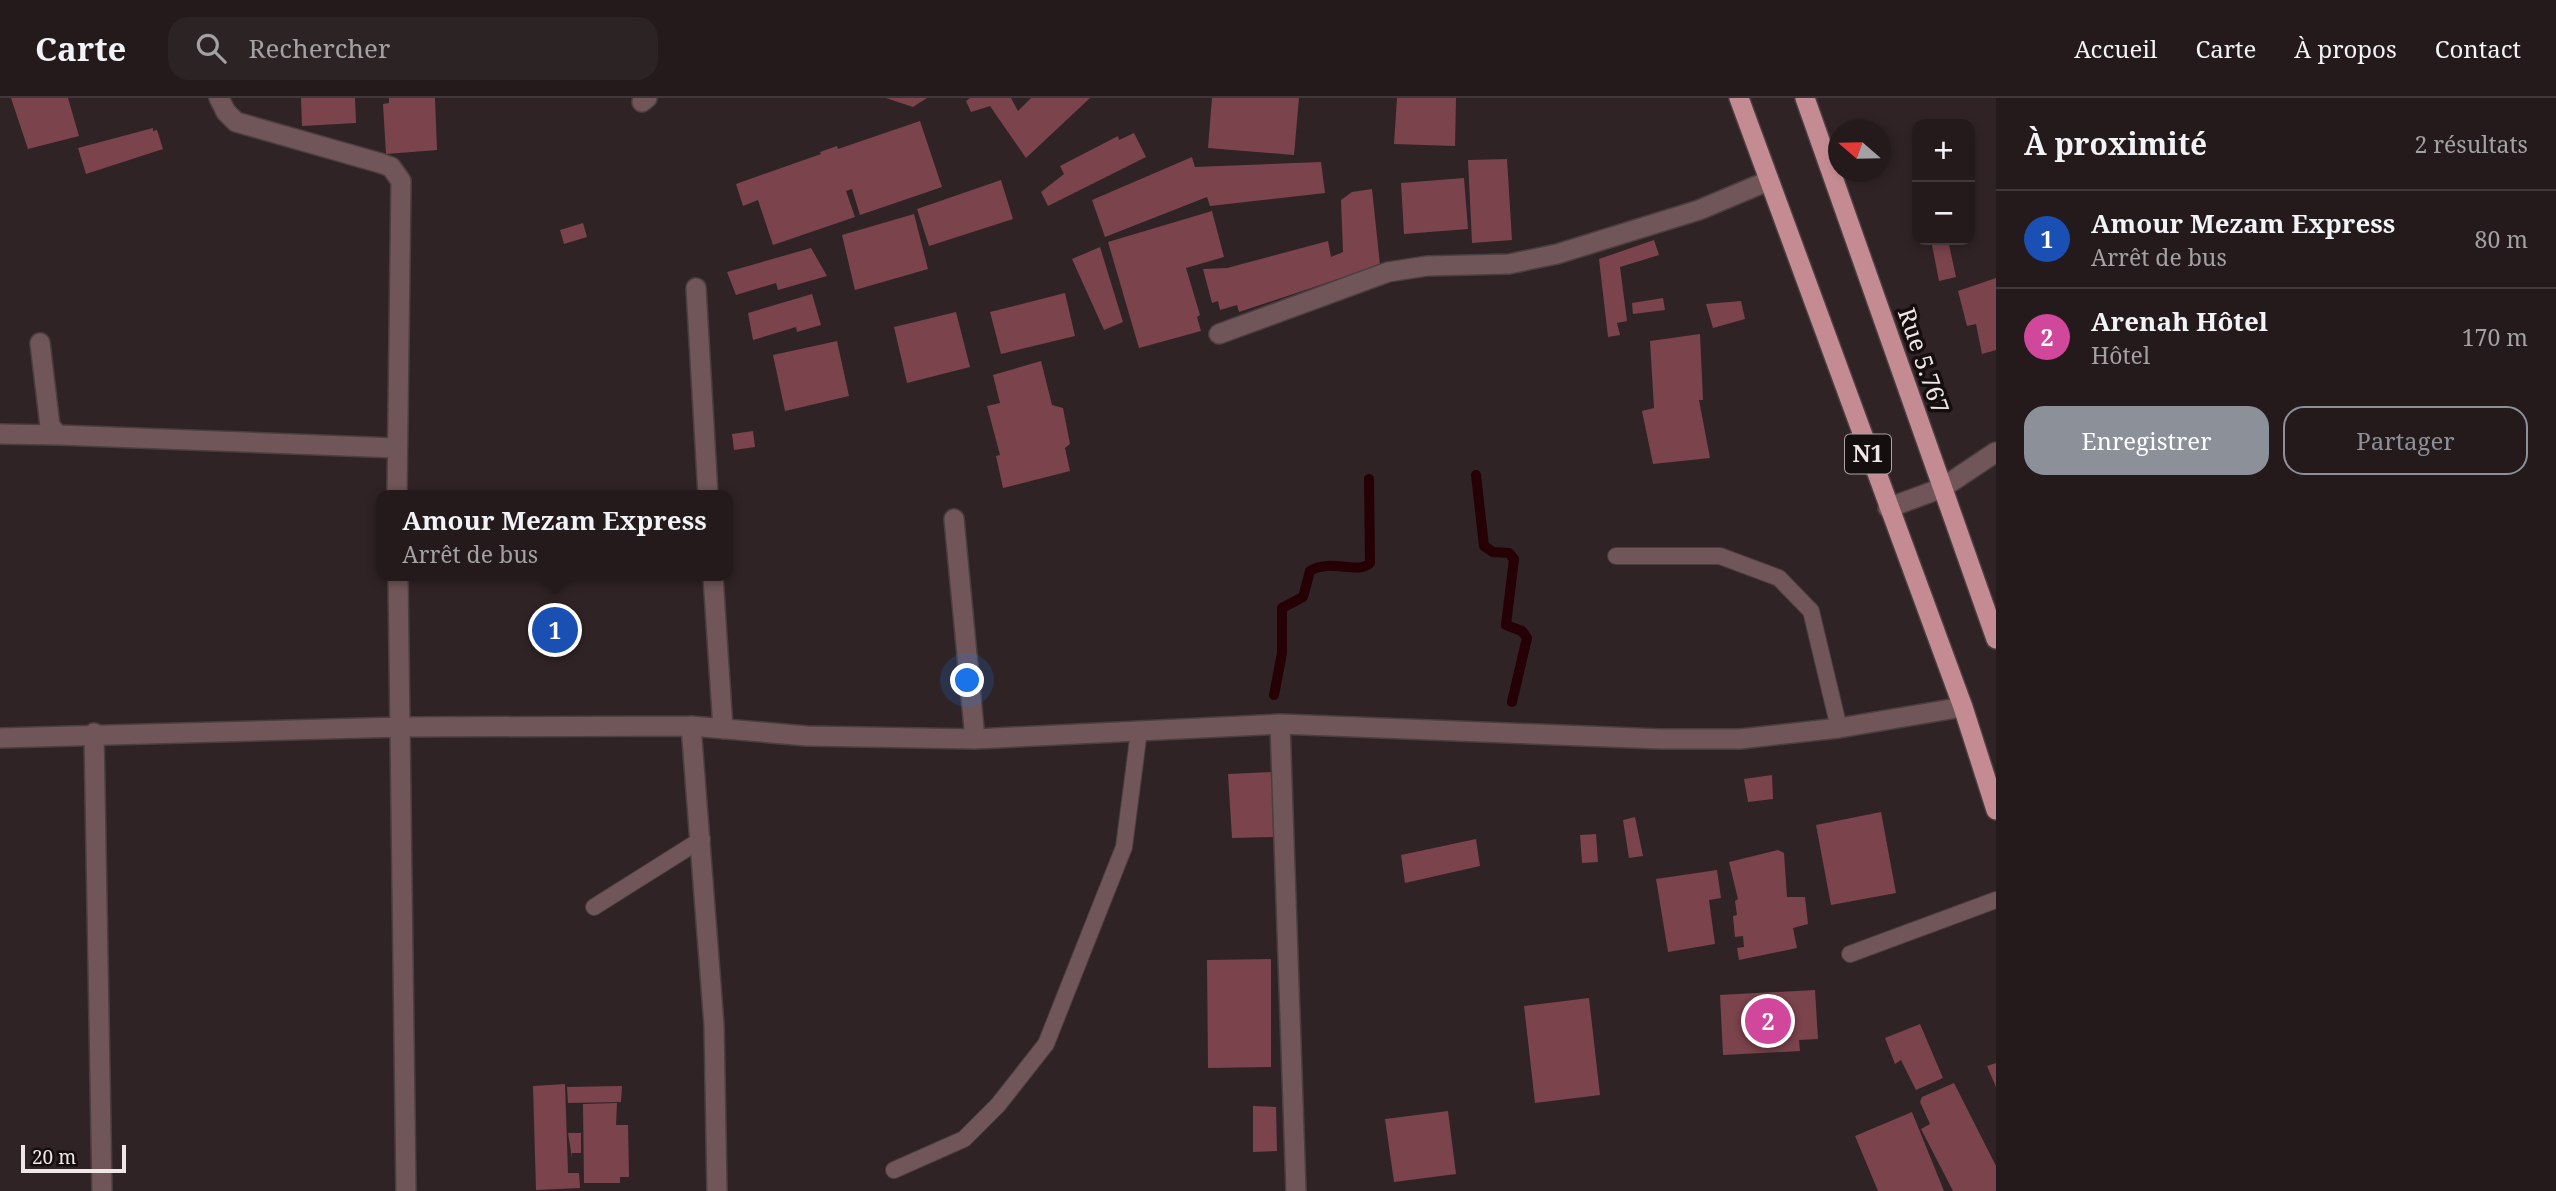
<!DOCTYPE html>
<html lang="fr">
<head>
<meta charset="utf-8">
<style>
  body { margin:0; font-family:"Noto Serif",serif; background:#2c2325; color:#f1f3f6 }
  .controls { position:absolute; right:21px; top:21px; display:grid; overflow:hidden; border-radius:14px; box-shadow:0 4px 10px #0003 }
  .controls button { width:63px; height:63px; display:grid; place-items:center; padding:0; border:0; border-bottom:2px solid #41383b; background:#241a1c; color:#f1f3f6; font:35px sans-serif }
  .compass { position:absolute; left:1828px; top:21px; width:63px; height:63px; border-radius:50%; background:#241a1c; box-shadow:0 4px 10px #0003; rotate:290deg }
  .scale { position:absolute; left:21px; bottom:18px; width:105px; box-sizing:border-box; padding-left:7px; border:4px solid #efe6e6; border-top:0; font-size:19px; line-height:24px; white-space:nowrap; color:#efe6e6; -webkit-text-stroke:5px #140e0f; paint-order:stroke }
  .you { position:absolute; left:968px; top:583px; width:24px; height:24px; margin:-18px; border:5px solid #fff; border-radius:50%; background:#1a73e8; box-shadow:0 0 0 10px #1a73e833 }
  .badge { display:grid; place-items:center; width:46px; height:46px; border-radius:50%; background:#8c9099; color:#fff; font-size:23px; font-weight:700 }
  .pin { position:absolute; translate:-50% -50%; border:4px solid #fff; box-shadow:0 2px 7px #0006 }
  .popup { position:absolute; left:376px; top:392px; width:357px; height:91px; box-sizing:border-box; display:grid; place-content:center; border-radius:14px; background:#241a1c; filter:drop-shadow(0 2px 5px #0005); font-size:23px; white-space:nowrap; color:#a3a1a3 }
  .popup b { font-size:26px; color:#f1f3f6 }
  .popup::after { content:''; position:absolute; left:50%; top:100%; margin-left:-14px; border:14px solid transparent; border-top-color:#241a1c }
  .list { margin:0; padding:0; list-style:none }
  h2 { display:flex; justify-content:space-between; align-items:center; height:91px; margin:0; padding:0 28px; font-size:30px }
  h2 small { font-size:23px; font-weight:400; color:#a3a1a3 }
  .list li { display:grid; grid-template-columns:46px 1fr auto; gap:21px; align-items:center; box-sizing:border-box; height:98px; padding:0 28px; border-top:2px solid #41383b }
  .list b { display:block; font-size:26px; white-space:nowrap }
  .list p { margin:0; font-size:23px; white-space:nowrap; color:#a3a1a3 }
  .list em { font-size:23px; font-style:normal; color:#a3a1a3 }
  .actions { display:flex; gap:14px; padding:21px 28px }
  .actions a { flex:1; padding:16px 0; border:2px solid #8c9099; border-radius:21px; text-align:center; font-size:24px; color:#8c9099 }
  .actions .main { background:#8c9099; color:#fff }
  .icon { flex:none; width:38px; height:38px; fill:none; stroke:currentColor; stroke-width:2; stroke-linecap:round; stroke-linejoin:round }
  .map { position:relative; flex:none; width:1996px; height:1093px; overflow:hidden }
  header { display:flex; align-items:center; gap:42px; box-sizing:border-box; height:98px; padding:0 35px; background:#241a1c; border-bottom:2px solid #41383b }
  header strong { font-size:33px }
  nav { display:flex; gap:38px; margin-inline-start:auto; font-size:24px }
  .search { width:490px; height:63px; background:#2c2325; display:flex; align-items:center; gap:18px; box-sizing:border-box; padding:0 24px; border-radius:21px; color:#a3a1a3; font-size:26px }
  main { display:flex }
  aside { flex:1; background:#241a1c }
  .map>svg:first-child { display:block }
  .lines { fill:none; stroke-linecap:round; stroke-linejoin:round }
  .stream { stroke:#250005; stroke-width:10 }
  .building { fill:#7b434c }
  .service-casing { stroke:#4b3e40; stroke-width:18 }
  .minor-casing { stroke:#4b3e40; stroke-width:22 }
  .trunk-casing { stroke:#4b3e40; stroke-width:22 }
  .service { stroke:#705658; stroke-width:16 }
  .minor { stroke:#705658; stroke-width:19 }
  .trunk { stroke:#c58b92; stroke-width:19 }
  .labels { text-anchor:middle; stroke-width:7; stroke-linejoin:round; paint-order:stroke }
  .shield { fill:#140e0f; stroke:#ada5a6; stroke-width:2 }
  .shield-label { font-size:23px; font-weight:bold; fill:#efe6e6 }
  .street-label { font-size:24px; fill:#efe6e6; stroke:#140e0f }
</style>
</head>
<body>
<header>
<strong>Carte</strong>
<div class="search"><svg class="icon" aria-label="search" viewBox="0 0 24 24"><circle cx="10" cy="10" r="6"/><path d="M15 15l6 6"/></svg>Rechercher</div>
<nav><a>Accueil</a><a>Carte</a><a>À propos</a><a>Contact</a></nav>
</header>
<main>
<div class="map">
<svg width="1996" height="1093" viewBox="0 0 1996 1093">
  <rect width="100%" height="100%" fill="#302325"/>
  <g class="lines">
    <path class="stream" d="M1476,377L1484,448L1493,454L1509,455L1514,461L1506,527L1522,533L1527,540L1512,604
      M1274,597L1282,555V510L1303,499L1310,473C1330,460 1358,477 1370,465L1369,381"/>
  </g>
  <path class="building" d="M11,0H68L79,38L28,51Z
    M301,0H355L356,25L302,28Z
    M389,0H435L437,52L386,56L383,6L389,5Z
    M886,0H927L913,9Z
    M970,0H1011L1018,13L1031,0H1090L1026,60L990,8L971,14L966,3Z
    M1212,0H1299L1294,57L1208,50Z
    M1397,0H1456L1455,48L1394,46Z
    M920,23L942,89L860,117L852,91L846,93L855,119L773,147L758,102L743,108L736,86L821,56L820,54L837,48L838,51Z
    M153,30V33L157,32L163,51L86,76L78,50Z
    M1134,35L1146,59L1048,108L1041,94L1064,76L1060,68L1118,38L1119,42Z
    M1192,59L1195,69L1321,64L1325,95L1210,108L1207,99L1105,139L1092,102Z
    M1507,61L1512,142L1472,145L1468,62Z
    M1464,80L1468,131L1404,136L1401,85Z
    M1001,82L1013,121L929,148L917,111Z
    M1372,91L1380,167L1239,214L1237,207L1220,212L1218,203L1212,205L1203,171L1227,170L1328,143L1331,159L1343,154L1341,102L1352,94Z
    M1212,113L1224,159L1186,170L1200,217L1197,219L1201,233L1139,250L1108,144Z
    M914,116L928,171L855,192L842,137Z
    M583,125L587,139L564,146L560,132Z
    M1654,142L1659,157L1620,169L1627,223L1617,225L1620,237L1608,239L1599,161Z
    M1931,142H1948L1956,179L1939,183Z
    M1100,149L1123,224L1104,232L1072,161Z
    M811,150L827,178L778,192L776,185L736,197L727,174Z
    M1996,180V252L1982,256L1976,226L1967,228L1958,193Z
    M1065,195L1075,238L1001,256L990,214Z
    M812,196L821,227L797,234L796,229L753,242L748,215Z
    M1663,200L1665,212L1633,216L1632,205Z
    M1741,203L1745,221L1713,230L1706,206Z
    M956,214L970,269L907,285L894,229Z
    M1700,236L1703,302H1699L1710,360L1653,366L1642,313L1654,310L1650,243Z
    M837,243L849,298L785,313L773,257Z
    M1041,263L1052,307L1063,310L1070,346L1065,350L1070,373L1003,390L996,358L1000,357L987,308L1000,305L993,277Z
    M753,333L755,349L734,352L732,336Z
    M1273,674L1275,739L1232,740L1228,676Z
    M1772,677L1773,701L1748,704L1744,681Z
    M1881,714L1896,795L1831,807L1816,727Z
    M1635,719L1643,758L1629,760L1623,722Z
    M1596,736L1598,764L1582,765L1580,737Z
    M1476,741L1480,768L1405,785L1401,757Z
    M1778,752L1784,755L1787,799H1805L1808,826L1793,830L1797,850L1739,862L1737,850L1744,849L1743,838L1735,839L1733,818L1737,817L1735,803L1738,801L1729,764Z
    M1717,772L1721,800L1709,802L1715,846L1668,854L1656,781Z
    M1271,861V969L1208,970L1207,862Z
    M1815,892L1818,941L1799,942L1800,953L1723,957L1720,897Z
    M1589,900L1600,997L1535,1005L1524,908Z
    M1920,926L1943,980L1916,992L1901,962L1895,966L1885,940Z
    M1996,965V989L1987,968Z
    M1954,985L1996,1068V1093H1953L1921,1031L1930,1026L1920,1004L1922,999Z
    M565,986L568,1075H579L580,1090L536,1092L533,988Z
    M622,988L621,1004L568,1005L567,989Z
    M617,1005L616,1027H628L629,1079H620V1085H584L583,1006Z
    M1253,1008L1276,1009L1277,1053L1253,1054Z
    M1448,1013L1456,1076L1394,1084L1385,1021Z
    M1912,1014L1944,1093H1878L1855,1038Z
    M568,1035H581V1055H572V1060Z"/>
  <g class="lines">
    <g class="service-casing">
      <path id="service" d="M1616,458H1720L1779,480L1811,513L1839,630
        M594,809L702,741
        M1850,856L1996,802
        M894,1072L964,1041L998,1007L1046,946L1124,749L1139,633"/>
    </g>
    <g class="minor-casing">
      <path id="minor" d="M219,0L226,14L236,24L380,65L391,69L401,83L397,397
        M642,4L647,0
        M696,190L708,397
        M1219,236L1388,174L1427,168L1509,166L1557,156L1699,112L1768,83
        M40,245L50,328L58,337L396,350
        M0,336L58,337
        M1888,410L1942,390L1996,354
        M954,421L975,641
        M398,478L406,1093
        M713,478L723,631
        M1280,626L1296,1093
        M691,628L714,927L717,1093
        M94,635L102,1093
        M0,640L401,629L691,628L807,638L975,641L1280,626L1660,641H1740L1839,630L1963,609"/>
    </g>
    <g class="trunk-casing">
      <path id="trunk" d="M1739,0L1963,609L1996,712
        M1805,0L1996,541"/>
    </g>
    <use href="#service" class="service"/>
    <use href="#minor" class="minor"/>
    <use href="#trunk" class="trunk"/>
  </g>
  <g class="labels">
    <rect class="shield" x="1845" y="336.5" width="46" height="39" rx="5"/>
    <g class="shield-label">
      <text x="1868" y="364">N1</text>
    </g>
    <g class="street-label">
      <text transform="translate(1923 263) rotate(71)" y="8">Rue 5.767</text>
    </g>
  </g>
</svg>
<div class="controls">
<button>+</button>
<button>−</button>
</div>
<svg class="compass" viewBox="-18 -18 36 36"><path d="M0-13l5 13h-10z" fill="#e53935"/><path d="M0 13l5-13h-10z" fill="#a3a1a3"/></svg>
<div class="scale">20 m</div>
<div class="you"></div>
<div class="pin badge" style="left:555px;top:532px;background:#1a4fb4">1</div>
<div class="popup"><b>Amour Mezam Express</b>Arrêt de bus</div>
<div class="pin badge" style="left:1768px;top:923px;background:#d1479c">2</div>
</div>
<aside>
<h2>À proximité<small>2 résultats</small></h2>
<ul class="list">
<li><span class="badge" style="background:#1a4fb4">1</span><div><b>Amour Mezam Express</b><p>Arrêt de bus</p></div><em>80 m</em></li>
<li><span class="badge" style="background:#d1479c">2</span><div><b>Arenah Hôtel</b><p>Hôtel</p></div><em>170 m</em></li>
</ul>
<div class="actions"><a class="main">Enregistrer</a><a>Partager</a></div>
</aside>
</main>
</body>
</html>
